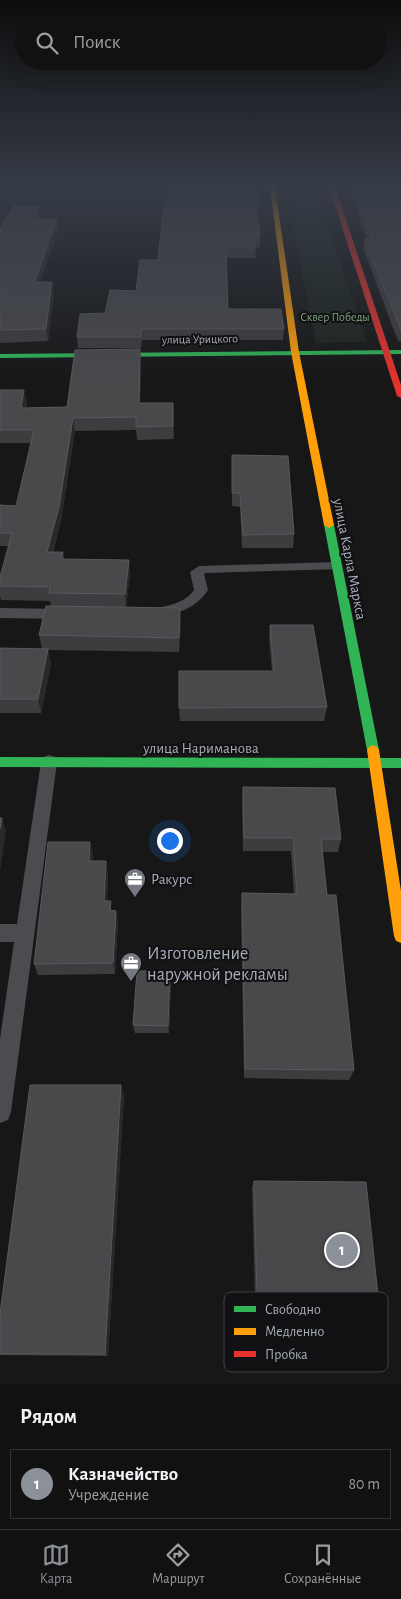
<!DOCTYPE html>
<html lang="ru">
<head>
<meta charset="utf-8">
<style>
  body { margin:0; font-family:"Alegreya Sans",sans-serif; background:#1a1a1a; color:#f1f3f6 }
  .you { position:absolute; left:169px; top:840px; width:18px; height:18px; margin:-12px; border:4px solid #fff; border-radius:50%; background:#1a73e8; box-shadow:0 0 0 8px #1a73e833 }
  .badge { display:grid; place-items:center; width:32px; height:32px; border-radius:50%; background:#8c9099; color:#fff; font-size:16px; font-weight:700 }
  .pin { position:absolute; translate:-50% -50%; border:2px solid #fff; box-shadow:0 1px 5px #0006 }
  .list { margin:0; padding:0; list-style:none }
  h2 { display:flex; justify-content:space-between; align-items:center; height:65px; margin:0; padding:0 20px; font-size:21px }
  h2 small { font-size:16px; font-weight:400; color:#9c9d9f }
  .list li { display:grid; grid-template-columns:32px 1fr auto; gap:15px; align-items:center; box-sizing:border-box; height:70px; margin:0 10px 10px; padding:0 10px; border:1px solid #303131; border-radius:0px }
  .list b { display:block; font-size:19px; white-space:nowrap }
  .list p { margin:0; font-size:16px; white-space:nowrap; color:#9c9d9f }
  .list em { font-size:16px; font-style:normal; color:#9c9d9f }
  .icon { flex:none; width:28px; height:28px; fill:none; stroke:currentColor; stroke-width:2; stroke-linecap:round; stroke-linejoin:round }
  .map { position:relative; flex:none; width:401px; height:1384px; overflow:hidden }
  .search { position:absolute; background:#111; box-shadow:0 5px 20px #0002; left:15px; right:15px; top:15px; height:55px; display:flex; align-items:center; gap:12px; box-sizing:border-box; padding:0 18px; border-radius:28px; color:#9c9d9f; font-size:19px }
  .sheet { height:145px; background:#111 }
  nav { display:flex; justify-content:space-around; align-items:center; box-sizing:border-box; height:70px; border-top:1px solid #303131; background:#111; font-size:14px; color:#9c9d9f }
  nav a { display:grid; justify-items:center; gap:2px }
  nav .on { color:#8c9099 }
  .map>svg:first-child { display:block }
  .green { fill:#1d241e }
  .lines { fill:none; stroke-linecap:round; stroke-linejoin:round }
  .lane { fill:#4b4c50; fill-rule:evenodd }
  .fast { fill:#30b455; fill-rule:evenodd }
  .slow { fill:#ff9f0a; fill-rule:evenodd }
  .jam { fill:#e5322d; fill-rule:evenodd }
  .wall { fill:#3d3d3f }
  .shaded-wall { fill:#29292a }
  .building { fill:#49494c; stroke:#58595d }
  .labels { text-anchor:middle; stroke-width:4; stroke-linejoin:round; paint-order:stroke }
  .far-park-label { font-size:12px; fill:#7fa381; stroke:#111113 }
  .far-street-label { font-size:12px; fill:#a8adb8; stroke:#111113 }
  .street-label { font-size:15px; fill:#a8adb8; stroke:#111113 }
  .poi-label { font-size:15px; fill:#a8adb8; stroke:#111113; text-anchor:start }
  .near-poi-label { font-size:18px; fill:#a8adb8; stroke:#111113; text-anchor:start }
  .key { fill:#111113; stroke:#3e4045; stroke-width:1 }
  .key-label { font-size:14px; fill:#a8adb8 }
</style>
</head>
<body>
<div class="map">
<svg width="401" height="1384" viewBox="0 0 401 1384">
  <rect width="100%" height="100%" fill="#171717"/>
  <path class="green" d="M285,187H315L367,342L316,343Z"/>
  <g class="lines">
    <path class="lane" d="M336,562L342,566L341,569L206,573L204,574L208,590C195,610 177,613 155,618L150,616L148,613L150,610C167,605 183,605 194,590L190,572L199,566Z
      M0,608L65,609L70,611L72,614L70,617L65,619L0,618Z
      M49,755L55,757L57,762L11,1112L8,1120L0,1123V1039L14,942H0V924H17L41,762L43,757Z"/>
    <path class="fast" d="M401,350V354L0,358V354Z
      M329,522L334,525L379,750L377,753H369L367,750L324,525Z
      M0,757L401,758V768L0,767Z"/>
    <path class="slow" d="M270,187H275L299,352L334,525L329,528L324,525L291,352Z
      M373,745L377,747L379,750L401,891V943L396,941L394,936L367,750L369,747Z"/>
    <path class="jam" d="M329,187H335L401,385V398L397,396Z"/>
  </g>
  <path class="wall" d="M169,187L260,196V205H256L260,237V247H256L255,258H226L228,309L284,329L283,340H142L141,348H78L77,337L105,313L136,291L158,260L167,204Z
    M348,187H401V341H398L363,248L364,239H367Z
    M42,218L41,219L58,231L40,282L54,294L48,341L0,343V229Z
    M141,361L140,403H173L174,439L137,440L136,430L75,431L61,521L53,552H63L64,559L130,573L126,608L181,623L179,652L48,650L51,664L41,713H0V648L42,649L39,635L51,606L50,601L1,600L0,597V586L9,546H0V505L16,506L31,443H0V390L27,403L26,408L67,407Z
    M232,455L294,534L293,548H242L240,507L232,506Z
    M270,625L327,707L324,721H180L179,708L272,671L269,638Z
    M243,787L341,839L338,852H322L327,895L354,1070L349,1080L244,1078L241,906L242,893L294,894L291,851H243L242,801Z
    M93,855L92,861L108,874L107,901L112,911H116L118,923L115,974L38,975L34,964Z
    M171,980L169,1033H135L133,1025Z
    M124,1095L108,1356L0,1355V1314Z
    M254,1181L382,1333L376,1335L256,1333L252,1187Z"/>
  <path class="shaded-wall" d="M40,207L42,218L36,230L34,219Z
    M57,219L58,231L36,294L35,282Z
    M52,282L54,294L48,341L46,329Z
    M140,349L141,361L140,416L139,403Z
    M24,390L27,403L23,421L21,408Z
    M73,418L75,431L61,521L49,565L47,552Z
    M129,560L130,573L126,608L125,594Z
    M180,608L181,623L179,652V638Z
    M48,649L51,664L41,713L38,699Z
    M2,818L6,831L0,871V829Z
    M90,842L93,855L92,874L89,861Z
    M106,861L108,874L106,913L104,901Z
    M116,911L118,923L115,974L113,963Z
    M170,971L171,980L169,1033L168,1026Z
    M121,1085L124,1095L108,1356L105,1354Z"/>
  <path class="building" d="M169,187H259L260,196H255L260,237H255L256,248H226L228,309H281L284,329H141V337H77L80,314L105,313L110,290L136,291L140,260H158L164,203L167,204Z
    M353,187H401V330L364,239L372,238Z
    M13,206L40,207L34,219H57L35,282H52L46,329L0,330V229Z
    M140,349L139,403H173V426L136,427V417L73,418L59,507L47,552H63L61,559L129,560L125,594L49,593L50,587L0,586V577L12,533H0V505L16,506L34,430H0V390H24L21,408L67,407L75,350Z
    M232,455L288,456L294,534L243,535L240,493H232Z
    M46,606L180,608L179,638L39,635Z
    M270,625H313L327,707L179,708V671H274Z
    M0,648L48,649L38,699H0Z
    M243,787L335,788L341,839H321L327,895H336L354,1070L245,1069L242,893L297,894L293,838H244Z
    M0,818H2L0,829Z
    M48,842H90L89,861H106L104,901H111L110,910L116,911L113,963L34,964Z
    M137,971H170L168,1026L133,1025Z
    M30,1085H121L105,1354H0V1314Z
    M254,1181L366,1182L382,1333L258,1331Z"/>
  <linearGradient id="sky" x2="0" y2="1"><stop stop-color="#0d0d0d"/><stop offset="0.49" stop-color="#363c47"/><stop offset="1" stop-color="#363c47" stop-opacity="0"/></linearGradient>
  <rect width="401" height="381" fill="url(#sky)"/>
  <defs>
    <g id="office-pin" transform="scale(1.125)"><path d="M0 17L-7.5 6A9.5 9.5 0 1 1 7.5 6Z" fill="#757880" stroke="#111113"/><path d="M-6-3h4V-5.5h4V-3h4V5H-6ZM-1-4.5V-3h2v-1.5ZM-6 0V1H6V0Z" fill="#fff"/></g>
  </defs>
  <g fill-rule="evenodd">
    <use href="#office-pin" x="135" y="879"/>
    <use href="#office-pin" x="131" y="963"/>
  </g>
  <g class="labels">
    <g class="far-park-label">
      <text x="335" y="321">Сквер Победы</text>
    </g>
    <g class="far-street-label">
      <text transform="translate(200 339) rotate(-1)" y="4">улица Урицкого</text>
    </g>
    <g class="street-label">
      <text transform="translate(350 559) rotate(79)" y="5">улица Карла Маркса</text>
      <text x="201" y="753">улица Нариманова</text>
    </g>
    <g class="poi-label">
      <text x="151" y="884">Ракурс</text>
    </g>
    <g class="near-poi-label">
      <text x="147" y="959">Изготовление<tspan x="147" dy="21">наружной рекламы</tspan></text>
    </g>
  </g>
  <rect x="224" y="1292" width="164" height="80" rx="8" class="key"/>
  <rect x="234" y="1306" width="22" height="6" fill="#30b455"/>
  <rect x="234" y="1328" width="22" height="7" fill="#ff9f0a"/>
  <rect x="234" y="1351" width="22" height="6" fill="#e5322d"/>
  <g class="key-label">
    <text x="265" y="1314">Свободно</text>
    <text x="265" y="1336">Медленно</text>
    <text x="265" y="1359">Пробка</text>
  </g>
</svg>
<div class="you"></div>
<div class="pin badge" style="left:342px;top:1250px">1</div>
<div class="search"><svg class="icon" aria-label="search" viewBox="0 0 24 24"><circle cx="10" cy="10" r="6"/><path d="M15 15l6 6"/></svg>Поиск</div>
</div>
<section class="sheet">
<h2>Рядом<small></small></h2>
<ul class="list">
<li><span class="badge">1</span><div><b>Казначейство</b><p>Учреждение</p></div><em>80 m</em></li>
</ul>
</section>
<nav>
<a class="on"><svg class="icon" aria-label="map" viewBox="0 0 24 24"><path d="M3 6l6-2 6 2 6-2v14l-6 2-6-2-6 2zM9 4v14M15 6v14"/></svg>Карта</a>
<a><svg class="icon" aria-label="directions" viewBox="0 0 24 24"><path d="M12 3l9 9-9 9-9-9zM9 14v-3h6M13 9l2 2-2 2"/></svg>Маршрут</a>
<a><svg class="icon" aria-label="saved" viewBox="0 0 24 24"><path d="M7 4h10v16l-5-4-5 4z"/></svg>Сохранённые</a>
</nav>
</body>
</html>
